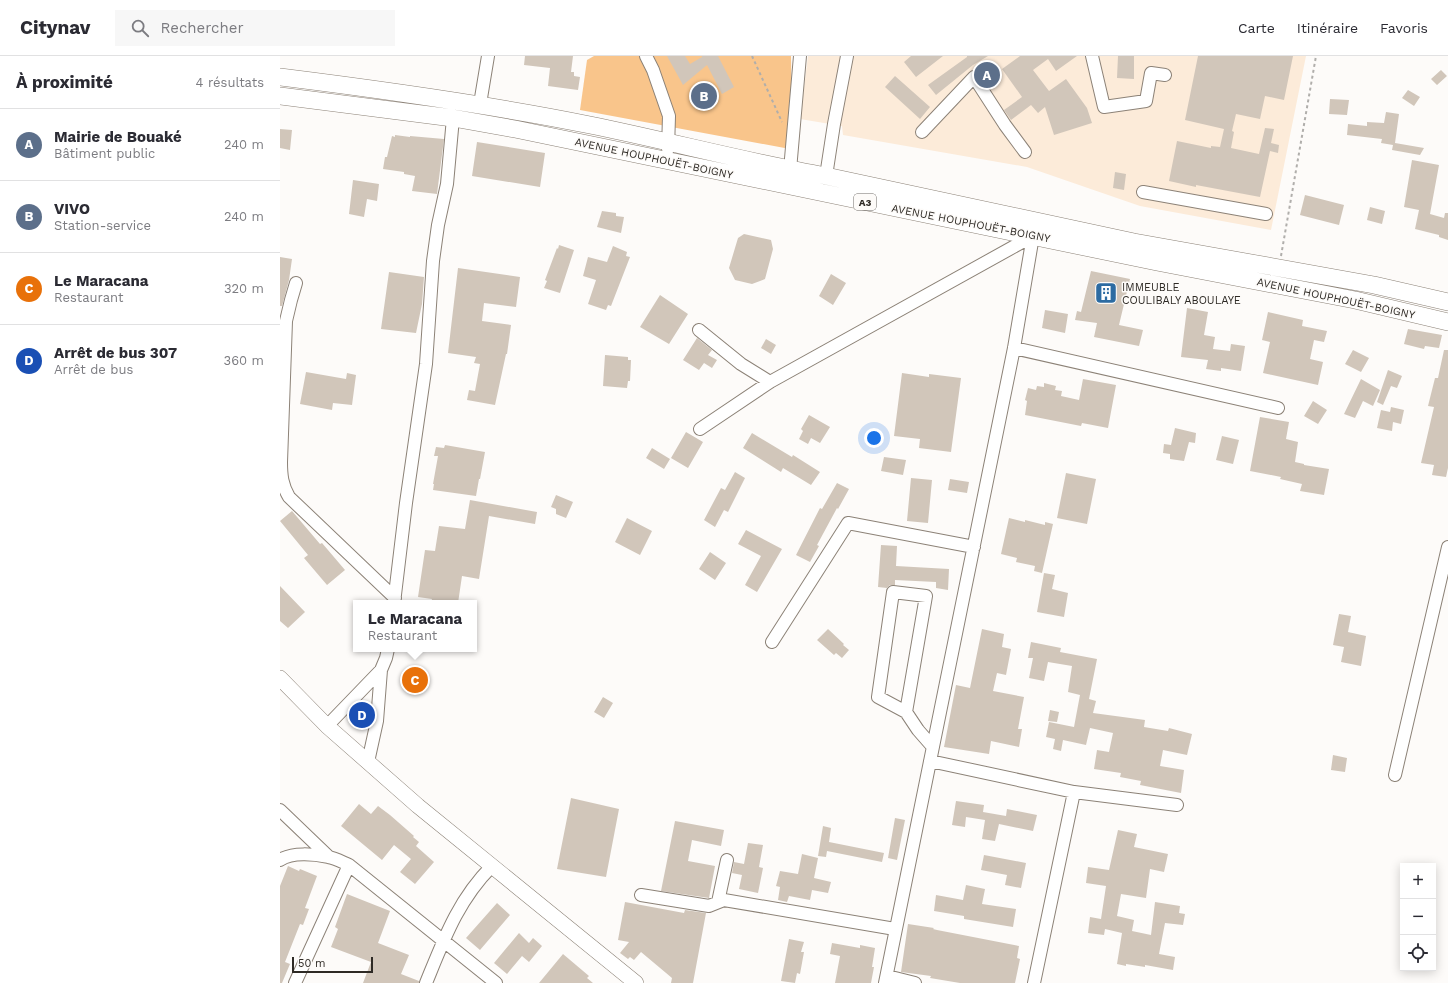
<!DOCTYPE html>
<html lang="fr">
<head>
<meta charset="utf-8">
<style>
  body { margin:0; font-family:"Work Sans",sans-serif; background:#f7f7f7; color:#2b2b33 }
  .controls { position:absolute; right:12px; bottom:12px; display:grid; overflow:hidden; border-radius:0px; box-shadow:0 2px 10px #0003 }
  .controls button { width:36px; height:36px; display:grid; place-items:center; padding:0; border:0; border-bottom:1px solid #e1e1e2; background:#fff; color:#2b2b33; font:20px sans-serif }
  .scale { position:absolute; left:12px; bottom:10px; width:81px; box-sizing:border-box; padding-left:4px; border:2px solid #2e2a25; border-top:0; font-size:11px; line-height:14px; white-space:nowrap; color:#2e2a25; -webkit-text-stroke:3px #fdfbf9; paint-order:stroke }
  .you { position:absolute; left:594px; top:382px; width:14px; height:14px; margin:-10px; border:3px solid #fff; border-radius:50%; background:#1a73e8; box-shadow:0 0 0 6px #1a73e833 }
  .badge { display:grid; place-items:center; width:26px; height:26px; border-radius:50%; background:#2c6ba2; color:#fff; font-size:13px; font-weight:700 }
  .pin { position:absolute; translate:-50% -50%; border:2px solid #fff; box-shadow:0 1px 4px #0006 }
  .popup { position:absolute; left:73px; top:544px; width:124px; height:52px; box-sizing:border-box; display:grid; place-content:center; border-radius:0px; background:#fff; filter:drop-shadow(0 1px 3px #0005); font-size:13px; white-space:nowrap; color:#7c7c81 }
  .popup b { font-size:15px; color:#2b2b33 }
  .popup::after { content:''; position:absolute; left:50%; top:100%; margin-left:-8px; border:8px solid transparent; border-top-color:#fff }
  .list { margin:0; padding:0; list-style:none }
  h2 { display:flex; justify-content:space-between; align-items:center; height:52px; margin:0; padding:0 16px; font-size:17px }
  h2 small { font-size:13px; font-weight:400; color:#7c7c81 }
  .list li { display:grid; grid-template-columns:26px 1fr auto; gap:12px; align-items:center; box-sizing:border-box; height:72px; padding:0 16px; border-top:1px solid #e1e1e2 }
  .list b { display:block; font-size:15px; white-space:nowrap }
  .list p { margin:0; font-size:13px; white-space:nowrap; color:#7c7c81 }
  .list em { font-size:13px; font-style:normal; color:#7c7c81 }
  .icon { flex:none; width:22px; height:22px; fill:none; stroke:currentColor; stroke-width:2; stroke-linecap:round; stroke-linejoin:round }
  .map { position:relative; flex:none; width:1168px; height:927px; overflow:hidden }
  header { display:flex; align-items:center; gap:24px; box-sizing:border-box; height:56px; padding:0 20px; background:#fff; border-bottom:1px solid #e1e1e2 }
  header strong { font-size:19px }
  nav { display:flex; gap:22px; margin-inline-start:auto; font-size:14px }
  .search { width:280px; height:36px; background:#f7f7f7; display:flex; align-items:center; gap:10px; box-sizing:border-box; padding:0 14px; border-radius:0px; color:#7c7c81; font-size:15px }
  main { display:flex }
  aside { flex:1; background:#fff }
  .map>svg:first-child { display:block }
  .built { fill:#fcebd9 }
  .green { fill:#f9c58b }
  .building { fill:#d1c6ba }
  .lines { fill:none; stroke-linecap:round; stroke-linejoin:round }
  .minor-casing { stroke:#8c8277; stroke-width:14 }
  .major-casing { stroke:#8c8277; stroke-width:16 }
  .highway-casing { stroke:#8c8277; stroke-width:18 }
  .path { stroke:#b0aeab; stroke-width:2; stroke-dasharray:3 3; stroke-linecap:butt }
  .minor { stroke:#fff; stroke-width:12 }
  .major { stroke:#fff; stroke-width:15 }
  .highway { stroke:#fff; stroke-width:17 }
  .labels { text-anchor:middle; stroke-width:3; stroke-linejoin:round; paint-order:stroke }
  .shield { fill:#fdfbf9; stroke:#6c6965; stroke-width:1 }
  .shield-label { font-size:10px; font-weight:bold; fill:#2e2a25 }
  .street-label { font-size:11px; fill:#2e2a25; stroke:#fdfbf9 }
  .poi-label { font-size:11px; fill:#2e2a25; stroke:#fdfbf9; text-anchor:start }
</style>
</head>
<body>
<header>
<strong>Citynav</strong>
<div class="search"><svg class="icon" aria-label="search" viewBox="0 0 24 24"><circle cx="10" cy="10" r="6"/><path d="M15 15l6 6"/></svg>Rechercher</div>
<nav><a>Carte</a><a>Itinéraire</a><a>Favoris</a></nav>
</header>
<main>
<aside>
<h2>À proximité<small>4 résultats</small></h2>
<ul class="list">
<li><span class="badge" style="background:#5c6f8a">A</span><div><b>Mairie de Bouaké</b><p>Bâtiment public</p></div><em>240 m</em></li>
<li><span class="badge" style="background:#5c6f8a">B</span><div><b>VIVO</b><p>Station-service</p></div><em>240 m</em></li>
<li><span class="badge" style="background:#e8710a">C</span><div><b>Le Maracana</b><p>Restaurant</p></div><em>320 m</em></li>
<li><span class="badge" style="background:#1a4fb4">D</span><div><b>Arrêt de bus 307</b><p>Arrêt de bus</p></div><em>360 m</em></li>
</ul>
</aside>
<div class="map">
<svg width="1168" height="927" viewBox="0 0 1168 927">
  <rect width="100%" height="100%" fill="#fdfbf9"/>
  <path class="built" d="M528,0H1026L991,174L860,150L747,111L563,79L562,70L520,63Z"/>
  <path class="green" d="M314,0H511L512,58L510,93L300,54L307,4Z"/>
  <path class="building" d="M245,0H293L291,16H294V20L300,21L298,34L268,30L270,12L244,9Z
    M387,0H405L410,8L422,1V0H438L454,31L442,38L427,9L403,29Z
    M631,0H663L636,21L624,6Z
    M687,0H708L693,9L656,39L648,29L687,1Z
    M740,0H797L776,15L768,3L753,14L769,35L786,23L807,52L812,67L774,79L765,51L758,57L751,49L731,64L724,54L742,41L722,13Z
    M838,0H854V23L837,22Z
    M918,0H1013L1004,44L985,40L980,63L956,58L952,75L954,76L951,92L979,98L985,72L994,73L991,87L999,89L998,97L990,95L980,141L916,129V131L889,125L897,85L931,92V90L940,91L944,73L905,64Z
    M1161,14L1167,20L1157,29L1151,23Z
    M615,20L650,51L640,63L605,31Z
    M1128,34L1140,41L1134,50L1122,42Z
    M1050,43L1069,44L1067,59L1049,58Z
    M1106,56L1119,58L1115,87L1144,92L1140,99L1112,94L1113,89L1101,87L1102,83L1067,79L1068,68L1087,70V66L1104,67Z
    M0,73L12,74L10,94L0,92Z
    M115,79L130,81V80L164,83L157,138L132,135L135,120L124,118V116L103,113L105,101H107L112,80L115,81Z
    M197,86L265,97L260,131L192,120Z
    M1132,104L1159,109L1150,158L1164,162L1165,157H1168V184L1159,181V179L1135,173L1139,154L1124,151Z
    M835,116L846,118L844,134L833,132Z
    M73,124L99,128L97,145L87,143L84,161L69,158Z
    M1025,139L1064,149L1059,169L1020,159Z
    M1090,151L1105,155L1102,168L1087,164Z
    M322,155L336,157V160L344,161L341,177L317,171Z
    M464,178L491,184L493,193L485,223L472,228L455,224L449,212L458,182Z
    M279,189L294,194L280,237L264,232L267,225L265,224L277,192L278,193Z
    M333,190L347,196L346,200L350,201L331,250L328,249L326,254L308,248L316,224L303,220L308,201L327,206Z
    M0,201L12,203L9,224L2,250H0Z
    M178,212L240,221L236,251L204,247L202,265L231,269L227,298H226L215,349L187,344L189,334L195,335L200,308L194,307L196,301L168,297Z
    M811,215L850,223L839,269L863,274L859,290L814,281L817,267L795,264L797,255L801,256Z
    M109,216L144,221L142,248L136,277L101,273Z
    M551,218L566,227L553,249L539,240Z
    M380,239L408,258L389,288L360,271Z
    M907,252L928,256L924,279L935,281L933,293L950,295L951,288L965,290L961,315L941,312V315L926,313L928,304L901,301Z
    M765,254L788,258L785,277L762,272Z
    M988,256L1023,264L1022,270L1047,275L1044,286L1034,284L1030,303L1043,306L1038,329L983,317L990,286L982,284Z
    M1128,273L1162,279L1159,292L1145,290L1144,293L1124,288Z
    M417,282L432,294L428,299L437,304L432,312L424,307L419,314L403,304Z
    M486,283L496,289L491,298L481,292Z
    M1073,294L1089,302L1081,316L1065,308Z
    M1164,294H1168V412L1166,421L1152,419L1154,409L1141,407L1154,351L1148,350L1155,322H1158Z
    M325,299L348,301V304H351L350,325H348L347,332L323,330Z
    M1108,314L1122,320L1117,332L1111,330L1103,349L1097,346Z
    M26,316L66,323L67,317L76,319L72,349L53,347L52,354L20,348Z
    M622,317L649,321V318L681,322L671,396L639,392L640,383L614,380Z
    M803,323L836,329L828,372L802,367L801,370L745,359L747,345L745,344L748,332L756,334L757,330L764,331V327L776,330L775,334L782,335L781,340L799,344Z
    M1081,323L1100,334L1093,350L1083,345L1075,362L1064,358Z
    M1033,345L1047,354L1038,368L1024,360Z
    M1111,351L1124,354L1121,368L1113,366L1112,375L1097,372L1101,354L1110,356Z
    M529,359L550,371L540,387L531,382L528,388L519,383L523,375L521,373Z
    M980,361L1009,366L1006,383L1018,386L1015,406L1024,408V409L1049,413L1044,439L1020,435L1022,428L1000,423L1001,421L970,415Z
    M895,372L916,377L915,387L909,386L904,405L890,403V398L883,397L884,388L891,389Z
    M406,376L423,386L408,412L391,402Z
    M472,377L512,401L513,399L540,416L531,429L503,412L501,416L463,392Z
    M942,380L959,384L953,408L936,404Z
    M165,389L205,396L200,423H199L196,440L153,434L154,428H153L158,400H154L156,391L164,392Z
    M372,392L390,403L384,413L366,402Z
    M604,401L626,404L623,419L601,415Z
    M455,416L465,422L448,456L444,454L435,471L424,464L441,432L445,434Z
    M786,417L816,423L807,468L777,462Z
    M631,422L652,424L648,467L627,465Z
    M670,423L689,426L687,437L668,434Z
    M557,427L569,433L558,453L557,452L537,489L539,490L530,506L516,499L540,452L542,453Z
    M276,439L293,446L286,462L276,458V453L271,451Z
    M190,444L257,456L255,468L209,460L199,523L182,520L178,547H151L152,543L138,541L145,494L155,495L159,470L185,473Z
    M12,455L40,488L42,487L65,514L47,529L24,502L28,499L0,465Z
    M347,462L372,475L360,499L335,486Z
    M729,462L745,466V464L765,469V466L773,468L762,517L754,515L755,510L736,506L737,502L721,498Z
    M466,474L502,493L477,536L465,529L481,500L458,488Z
    M601,489L617,490L616,510L669,513L668,534L656,532V526L615,524V529H610L607,532L598,531Z
    M430,496L446,507L435,524L419,513Z
    M764,517L775,519L772,533L788,537L784,561L757,556Z
    M0,530L25,556L8,572L0,565Z
    M1059,558L1071,560L1068,576L1086,580L1081,610L1061,606L1064,591L1053,589Z
    M548,573L564,588L563,589L569,594L562,602L556,597L554,599L537,584Z
    M702,573L724,578L722,591L731,593L726,619L717,617L713,635L744,641L738,673H742L739,691L711,685L709,698L664,691L676,629L690,632Z
    M751,586L781,592L780,596L817,603L809,643L816,645L813,657L865,664L864,671L888,675L889,672L912,678L907,699L883,694L880,710L904,714L901,737L860,729L861,725L840,721L841,717L814,713L817,694L829,696L833,677L810,672L806,689L783,684L781,695L773,693L775,683L766,681L769,666L794,671L800,639L788,636L792,610L768,606L764,625L749,622L753,602H748Z
    M323,641L333,647L324,662L314,656Z
    M770,654L779,656L777,666L768,665Z
    M1053,699L1067,702L1065,716L1051,714Z
    M291,742L339,753L326,821L277,813Z
    M676,745L704,749L703,756L726,760L727,753L757,759L753,775L719,768L715,785L702,783L705,764L686,761L685,771L672,769Z
    M79,748L91,758L98,750L110,759L134,780L133,781L139,786L136,790L154,806L135,828L120,816L131,803L114,789L102,804L61,770Z
    M615,762L625,764L617,804L608,802Z
    M395,765L444,774L441,790L412,784L408,805L435,810L429,842L381,835Z
    M543,770L551,772L549,786L604,797L602,806L547,795L546,801L538,800Z
    M838,774L857,778L854,791L888,798L884,816L870,813L866,842L841,838L837,860L854,864L852,875L871,879L875,846L900,850L899,857L905,858L903,869L885,867L879,898L895,901L893,914L865,909V911L846,908V910L837,908L842,877L825,873L824,879L808,877L810,861L821,863L826,830L806,827L808,811L829,814Z
    M468,787L483,789L479,811L483,812L478,837L459,833L462,819L452,817L454,806L464,808Z
    M522,798L538,802L534,822L551,826L548,837L532,834L530,844L509,840L507,846L498,844L500,831L496,830L500,815L518,818Z
    M704,799L746,807L741,832L725,829L727,819L701,814Z
    M8,810L19,815L20,813L37,820L25,852L29,853L23,869L20,868L5,906L10,908L2,927H0V830Z
    M686,829L705,833L702,848L736,853L733,871L684,863V860L654,855L656,839L683,844Z
    M67,838L110,855L98,887L129,899L121,918L139,925V927H83L91,906L51,891L58,873L55,871Z
    M345,846L404,857L405,854L426,857L413,927H391L392,922L361,896L354,904L350,901L348,903L340,897L349,886L338,884Z
    M217,847L230,859L200,894L186,882Z
    M628,868L654,872L653,873L657,874L739,890L737,902L740,903L735,927H680L650,922L651,920L621,916Z
    M239,877L249,887L253,882L262,890L249,906L242,900L227,918L214,907Z
    M509,883L524,886L521,896H524L520,918L517,917L515,927L501,925Z
    M552,887L580,892V889L595,892L592,911H594L591,927H555L560,900L550,898Z
    M283,898L309,920L307,922L313,927H259Z"/>
  <g class="lines">
    <g class="minor-casing">
      <path id="minor" d="M366,0L373,14L389,60L388,93
        M812,0L824,51L866,45L871,17L885,19
        M200,48L208,0
        M642,76L694,21L725,69L745,96
        M510,114L520,0
        M546,120L554,68L567,0
        M863,136L986,158
        M16,227L11,244L6,265L1,406C1,419 2,429 9,441L115,542
        M419,274L461,308L490,326
        M734,292L998,352
        M420,373L490,326L753,180
        M114,547L126,447L146,308L153,205L158,169L167,128L173,62
        M492,586L568,467L694,491
        M626,656L598,641L613,536L646,540L626,656L638,674L652,690
        M47,670L101,614L106,602L108,593
        M650,705L794,736L897,749
        M88,706L97,665L101,614
        M1115,719L1168,491
        M0,754L49,801
        M0,804C12,796 34,798 48,801C55,802 62,806 69,809L216,927
        M361,839L429,850L444,844L615,873
        M438,846L447,804
        M607,920L635,927
        M15,927L69,809
        M146,927C164,883 178,844 212,810
        M605,927L734,292L753,180
        M754,927L794,736"/>
    </g>
    <g class="major-casing">
      <path id="major" d="M0,622L47,670L138,750L356,927"/>
    </g>
    <g class="highway-casing">
      <path id="highway" d="M0,21C104,34 207,48 310,69C389,85 467,106 546,120L854,186L1094,229L1168,246
        M0,40L173,62L235,73L877,206L1075,244L1168,266"/>
    </g>
    <path class="path" d="M472,0L502,66
      M1001,200L1036,0"/>
    <use href="#minor" class="minor"/>
    <use href="#major" class="major"/>
    <use href="#highway" class="highway"/>
  </g>
  <defs>
    <g id="building-square" transform="scale(1.15)"><rect x="-9" y="-9" width="18" height="18" rx="4" fill="#2c6ba2" stroke="#fdfbf9"/><path d="M-4-6H4V6H1V3H-1V6H-4ZM-2.5-4.3h1.7v1.8h-1.7ZM.8-4.3h1.7v1.8H.8ZM-2.5-1h1.7V.8h-1.7ZM.8-1h1.7V.8H.8Z" fill="#fff"/></g>
  </defs>
  <g fill-rule="evenodd">
    <use href="#building-square" x="826" y="237"/>
  </g>
  <g class="labels">
    <rect class="shield" x="574" y="138" width="22" height="16" rx="3"/>
    <g class="shield-label">
      <text x="585" y="150">A3</text>
    </g>
    <g class="street-label">
      <text transform="translate(374 102) rotate(12)" y="4">AVENUE HOUPHOUËT-BOIGNY</text>
      <text transform="translate(691 167) rotate(11)" y="4">AVENUE HOUPHOUËT-BOIGNY</text>
      <text transform="translate(1056 242) rotate(12)" y="4">AVENUE HOUPHOUËT-BOIGNY</text>
    </g>
    <g class="poi-label">
      <text x="842" y="235">IMMEUBLE<tspan x="842" dy="13">COULIBALY ABOULAYE</tspan></text>
    </g>
  </g>
</svg>
<div class="controls">
<button>+</button>
<button>−</button>
<button><svg class="icon" aria-label="locate" viewBox="0 0 24 24"><circle cx="12" cy="12" r="6"/><path d="M12 2v4M12 18v4M2 12h4M18 12h4"/></svg></button>
</div>
<div class="scale">50 m</div>
<div class="you"></div>
<div class="pin badge" style="left:707px;top:19px;background:#5c6f8a">A</div>
<div class="pin badge" style="left:424px;top:40px;background:#5c6f8a">B</div>
<div class="pin badge" style="left:135px;top:624px;background:#e8710a">C</div>
<div class="popup"><b>Le Maracana</b>Restaurant</div>
<div class="pin badge" style="left:82px;top:659px;background:#1a4fb4">D</div>
</div>
</main>
</body>
</html>
